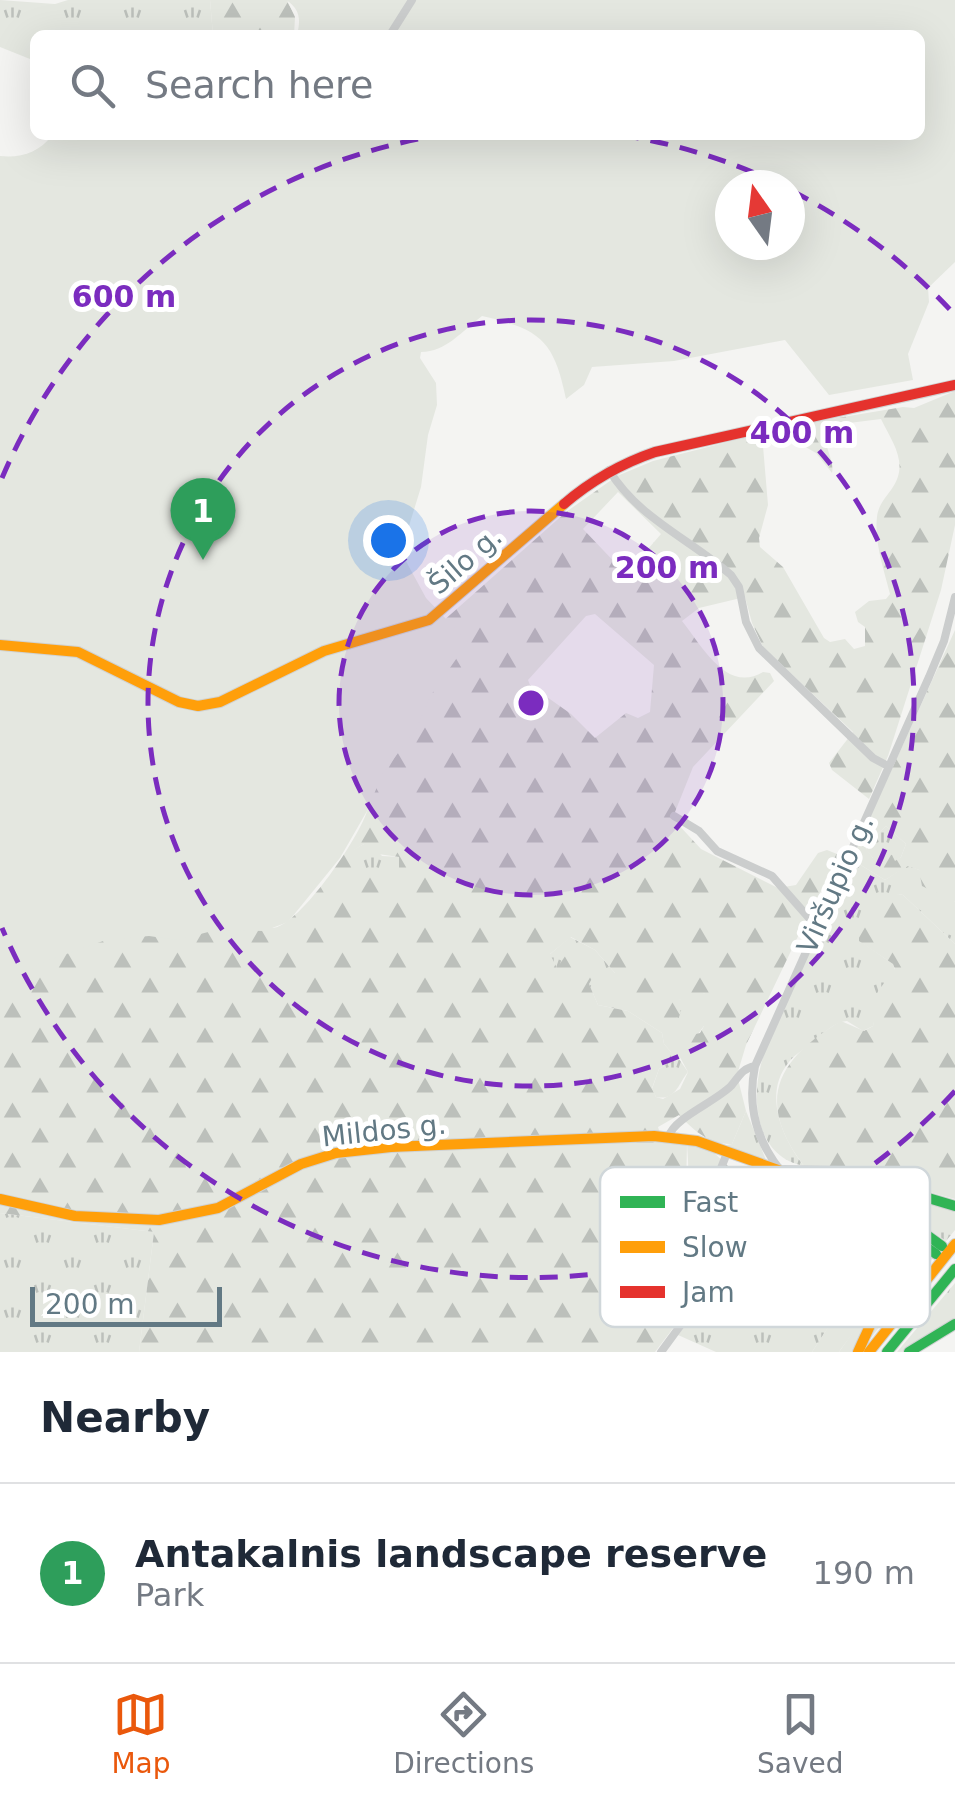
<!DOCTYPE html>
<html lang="en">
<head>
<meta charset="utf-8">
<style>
  body { margin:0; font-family:"DejaVu Sans",sans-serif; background:#f6f6f7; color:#1f2937 }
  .compass { position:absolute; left:715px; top:170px; width:90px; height:90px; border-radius:50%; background:#fff; box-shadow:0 10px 40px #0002; rotate:346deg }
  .scale { position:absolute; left:30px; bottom:25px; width:192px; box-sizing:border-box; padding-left:10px; border:5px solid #627984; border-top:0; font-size:28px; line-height:35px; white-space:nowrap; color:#627984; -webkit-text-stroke:8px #fff; paint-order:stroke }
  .you { position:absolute; left:388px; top:540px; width:35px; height:35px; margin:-25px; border:8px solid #fff; border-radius:50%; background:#1a73e8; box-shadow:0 0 0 15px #1a73e833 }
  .badge { display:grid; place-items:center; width:65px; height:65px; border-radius:50%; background:#ea580c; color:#fff; font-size:32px; font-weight:700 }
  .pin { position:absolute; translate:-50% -82px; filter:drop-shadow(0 2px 5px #0008) }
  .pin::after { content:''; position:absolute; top:52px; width:35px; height:30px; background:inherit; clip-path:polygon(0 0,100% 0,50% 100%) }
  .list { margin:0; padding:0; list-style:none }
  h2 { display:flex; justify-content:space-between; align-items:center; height:130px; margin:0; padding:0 40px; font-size:42px }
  h2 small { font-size:32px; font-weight:400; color:#747a83 }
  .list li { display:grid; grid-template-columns:65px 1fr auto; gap:30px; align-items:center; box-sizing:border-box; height:180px; padding:0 40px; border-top:2px solid #e0e1e3 }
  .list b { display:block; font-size:38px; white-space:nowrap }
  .list p { margin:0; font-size:32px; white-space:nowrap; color:#747a83 }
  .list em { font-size:32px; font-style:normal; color:#747a83 }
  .icon { flex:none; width:55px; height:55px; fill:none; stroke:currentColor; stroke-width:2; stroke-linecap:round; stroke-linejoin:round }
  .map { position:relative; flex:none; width:955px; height:1352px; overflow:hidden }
  .search { position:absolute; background:#fff; box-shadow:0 10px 40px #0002; left:30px; right:30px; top:30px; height:110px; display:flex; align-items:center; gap:25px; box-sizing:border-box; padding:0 35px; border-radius:15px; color:#747a83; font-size:38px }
  .sheet { height:310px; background:#fff }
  nav { display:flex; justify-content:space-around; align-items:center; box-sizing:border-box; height:140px; border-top:2px solid #e0e1e3; background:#fff; font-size:28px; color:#747a83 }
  nav a { display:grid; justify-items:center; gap:5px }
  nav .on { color:#ea580c }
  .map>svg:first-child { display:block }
  .grass { fill:url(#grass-tufts) }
  .forest { fill:url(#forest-firs); fill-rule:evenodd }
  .park { fill:#e4e7e0; fill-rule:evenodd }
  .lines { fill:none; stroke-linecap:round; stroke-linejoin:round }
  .fast-casing { stroke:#d0d2d2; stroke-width:12 }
  .slow-casing { stroke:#d0d2d2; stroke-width:12 }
  .jam-casing { stroke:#d0d2d2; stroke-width:12 }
  .street { stroke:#cbcdcd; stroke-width:8 }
  .fast { stroke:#30b455; stroke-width:10 }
  .slow { stroke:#ff9f0a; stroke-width:10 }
  .jam { stroke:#e5322d; stroke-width:10 }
  .ring { fill:none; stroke:#7b2cbf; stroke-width:5; stroke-dasharray:18 12 }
  .labels { text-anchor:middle; stroke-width:10; stroke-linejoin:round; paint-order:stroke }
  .street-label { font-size:28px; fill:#627984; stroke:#fff }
  .key { fill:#fff; stroke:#d0d7da; stroke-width:2.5 }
  .key-label { font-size:28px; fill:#627984 }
  .centre { fill:#7b2cbf; stroke:#fff; stroke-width:5 }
  .ring-label { font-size:30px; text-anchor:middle; font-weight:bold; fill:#7b2cbf; stroke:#fff; stroke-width:10; stroke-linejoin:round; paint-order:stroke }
</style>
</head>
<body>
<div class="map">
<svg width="955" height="1352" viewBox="0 0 955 1352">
  <defs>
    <pattern id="grass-tufts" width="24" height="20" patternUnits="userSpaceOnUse" patternTransform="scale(2.5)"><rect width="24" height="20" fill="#e4e7e0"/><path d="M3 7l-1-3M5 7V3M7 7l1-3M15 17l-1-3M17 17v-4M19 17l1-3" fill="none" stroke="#bcc0bb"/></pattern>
    <pattern id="forest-firs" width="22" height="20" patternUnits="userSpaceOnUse" patternTransform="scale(2.5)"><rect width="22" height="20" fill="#e4e7e0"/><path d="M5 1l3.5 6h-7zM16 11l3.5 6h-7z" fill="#bcc0bb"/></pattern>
  </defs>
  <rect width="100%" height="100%" fill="#f4f4f2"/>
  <path class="grass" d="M0,0L55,4L68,0H210L213,35H35V61L0,47Z
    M886,826L906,844L901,857L895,862L873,858L866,850L869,842Z
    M364,844H371L382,856L400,857L399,871L363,869L353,850Z
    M851,859L885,880L908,865L919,870L955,902V944L903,895L898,894L860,941L893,964L895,970C876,995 880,997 873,1026L863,1031L847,1021C834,1022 824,1033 814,1041C806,1048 795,1054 789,1062C762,1094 783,1139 804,1166C761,1158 752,1112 759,1073C764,1046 779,1020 790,994C810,949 831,904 851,859Z
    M570,937L595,950L615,973L678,1000L705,993L704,1026L679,1059L688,1072C678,1084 676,1101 656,1097L652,1089L659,1069L671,1062V1052L664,1044L662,1033L628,1011L598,1005L589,984L557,968L549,955Z
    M746,1111L766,1160L763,1164L727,1145L732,1144Z
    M687,1144L710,1149L728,1166L863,1224L879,1235L885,1267L855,1352H839L865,1315L868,1267L812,1352H716L678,1335L721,1277L726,1258L725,1235L681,1197C691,1181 688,1162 687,1144Z
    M800,1173L830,1174L955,1208V1230L946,1241C898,1207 856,1191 800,1173Z
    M862,1211L893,1228L933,1258L860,1352L891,1257Z
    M0,1213L154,1232L139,1352H0Z
    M955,1283V1321L906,1352H897Z"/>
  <path class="forest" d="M210,0H287L295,17L294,35H213Z
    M955,391V525L941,590L888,756L869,799L832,770L829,763L853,732L763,647L752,623L745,597L699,608L682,621C702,646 727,694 763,672L770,673L774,681L693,767L675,812V821L701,849L778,888L796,885L818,853L827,850L842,856L814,903L746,1045L737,1075L746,1111L732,1144C708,1145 693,1129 679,1115L658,1127L662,1140L687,1144L686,1189L665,1209L664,1235L708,1282L655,1352H139L154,1232L0,1213V653L442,622L566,512L617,476L653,461L751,436L763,446L768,505L759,538L760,547L783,567L824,638L830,642L845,639L854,649L865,646V627L858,622L855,612L869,601L886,599L890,594C884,570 874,542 877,517C878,506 885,498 891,490C910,464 893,444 881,419L833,425L824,430C823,444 835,461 832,473L816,453L802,445V432L813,422L903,407L914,408ZM618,492L661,534L629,571L624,572L583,529ZM595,614L654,665L650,712L638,718L626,713L595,738L571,714L530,685L528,680L586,616ZM369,804C366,829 299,928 272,928ZM364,844H370L378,854L399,857V870L363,868L354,850ZM571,937L595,950L615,973L611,986L621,1002L669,1026L681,1013L678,1000L692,999L705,993L698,1013L704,1026L700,1033L683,1037L675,1048L688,1072L680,1089L663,1099L656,1097L652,1088L659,1069L671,1062V1052L664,1044L662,1033L628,1011L598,1005L589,984L597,969L588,957L568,952L557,968L550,954Z
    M955,630V902L922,886L919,870L908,866L885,880L851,859ZM886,826L906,844L901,857L895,861L892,855L882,852L873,858L866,849L869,842Z
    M898,894L903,895L955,944V1199L861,1173L804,1166C755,1101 776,1060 841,1021L864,1031L873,1026L878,991L895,969L893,964L859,941V928L886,898Z
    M868,1266C888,1295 855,1329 839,1352H812Z"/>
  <path class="park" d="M286,0H955V262L928,288L929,302L908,354L913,380L829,395L785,340L674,361L592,367L584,385L566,399C554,340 540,329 482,316C462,331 446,352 421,352L420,358L436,383L437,405L428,435L421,487L401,552L426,598L468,642L431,695L417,727L382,775L367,811L340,858L288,922L264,931L216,930L177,940L149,936L106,940L38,964L0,991V156C21,158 39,153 52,135H100L108,140L120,135H920V35H297C301,19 300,9 286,0ZM730,185H790V245H730Z"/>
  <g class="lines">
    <g class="fast-casing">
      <path id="fast" d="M781,1171L898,1214L942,1246
        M784,1171L841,1172L955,1206
        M870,1208L936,1254
        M887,1352L955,1269
        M909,1352L955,1324"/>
    </g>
    <g class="slow-casing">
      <path id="slow" d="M0,645L78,652L179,702L198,706L220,702L324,651L429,620L564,504
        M834,1191C849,1204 870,1216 881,1233C903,1268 872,1319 858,1352
        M0,1199L75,1216L159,1220L218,1208L301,1164L336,1153L391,1147L654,1136L697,1141L781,1171
        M869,1352L955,1244"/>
    </g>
    <g class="jam-casing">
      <path id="jam" d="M564,504C592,480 620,464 655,452L955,385"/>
    </g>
    <path class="street" d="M390,35L412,0
      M609,470C638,518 690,539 731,575L739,587L746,622L759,648L873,758L888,766
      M674,816L699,831L717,851L772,876L809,918L818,923
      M669,1136C674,1118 715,1102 731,1086C739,1077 741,1069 755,1066
      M781,1171C756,1140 747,1105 755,1066L929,677L944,641L955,597
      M661,1352L719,1273L722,1259L712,1191L727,1153"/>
    <use href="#fast" class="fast"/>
    <use href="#slow" class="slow"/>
    <use href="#jam" class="jam"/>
  </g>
  <circle cx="531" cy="703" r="192" fill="#7b2cbf" fill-opacity=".12"/>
  <g class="ring">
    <circle cx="531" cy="703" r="192"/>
    <circle cx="531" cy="703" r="383"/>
    <path d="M955 1091A575 575 0 0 1 2 928M2 478A575 575 0 0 1 441 135M621 135A575 575 0 0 1 779 184M792 191A575 575 0 0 1 955 315"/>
  </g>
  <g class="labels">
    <g class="street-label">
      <text transform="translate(465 560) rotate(-41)" y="10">Šilo g.</text>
      <text transform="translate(835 884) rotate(-66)" y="10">Viršupio g.</text>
      <text transform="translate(384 1130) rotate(-6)" y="10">Mildos g.</text>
    </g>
  </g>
  <rect x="600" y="1167" width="330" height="160" rx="15" class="key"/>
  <rect x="620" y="1196" width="45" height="12" fill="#30b455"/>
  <rect x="620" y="1241" width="45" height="12" fill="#ff9f0a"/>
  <rect x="620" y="1286" width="45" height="12" fill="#e5322d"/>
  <g class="key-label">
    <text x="682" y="1212">Fast</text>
    <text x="682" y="1257">Slow</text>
    <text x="682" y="1302">Jam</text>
  </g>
  <circle cx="531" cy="703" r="15" class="centre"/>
  <g class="ring-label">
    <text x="124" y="307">600 m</text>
    <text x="802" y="443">400 m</text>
    <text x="667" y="578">200 m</text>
  </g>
</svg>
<svg class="compass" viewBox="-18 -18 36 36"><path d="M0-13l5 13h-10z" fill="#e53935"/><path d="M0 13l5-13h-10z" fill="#747a83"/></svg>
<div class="scale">200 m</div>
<div class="you"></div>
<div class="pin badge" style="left:203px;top:560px;background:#2e9e5b">1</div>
<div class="search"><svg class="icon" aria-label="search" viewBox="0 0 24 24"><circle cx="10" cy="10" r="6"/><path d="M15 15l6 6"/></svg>Search here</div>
</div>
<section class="sheet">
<h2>Nearby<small></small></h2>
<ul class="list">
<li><span class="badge" style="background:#2e9e5b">1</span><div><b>Antakalnis landscape reserve</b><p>Park</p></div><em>190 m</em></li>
</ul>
</section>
<nav>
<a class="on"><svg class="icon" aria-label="map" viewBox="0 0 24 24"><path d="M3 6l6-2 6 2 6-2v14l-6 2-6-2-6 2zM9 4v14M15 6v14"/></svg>Map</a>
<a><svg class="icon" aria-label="directions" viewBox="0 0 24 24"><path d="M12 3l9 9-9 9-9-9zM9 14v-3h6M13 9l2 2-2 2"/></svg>Directions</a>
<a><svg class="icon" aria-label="saved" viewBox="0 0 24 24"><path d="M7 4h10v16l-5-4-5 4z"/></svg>Saved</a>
</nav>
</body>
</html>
